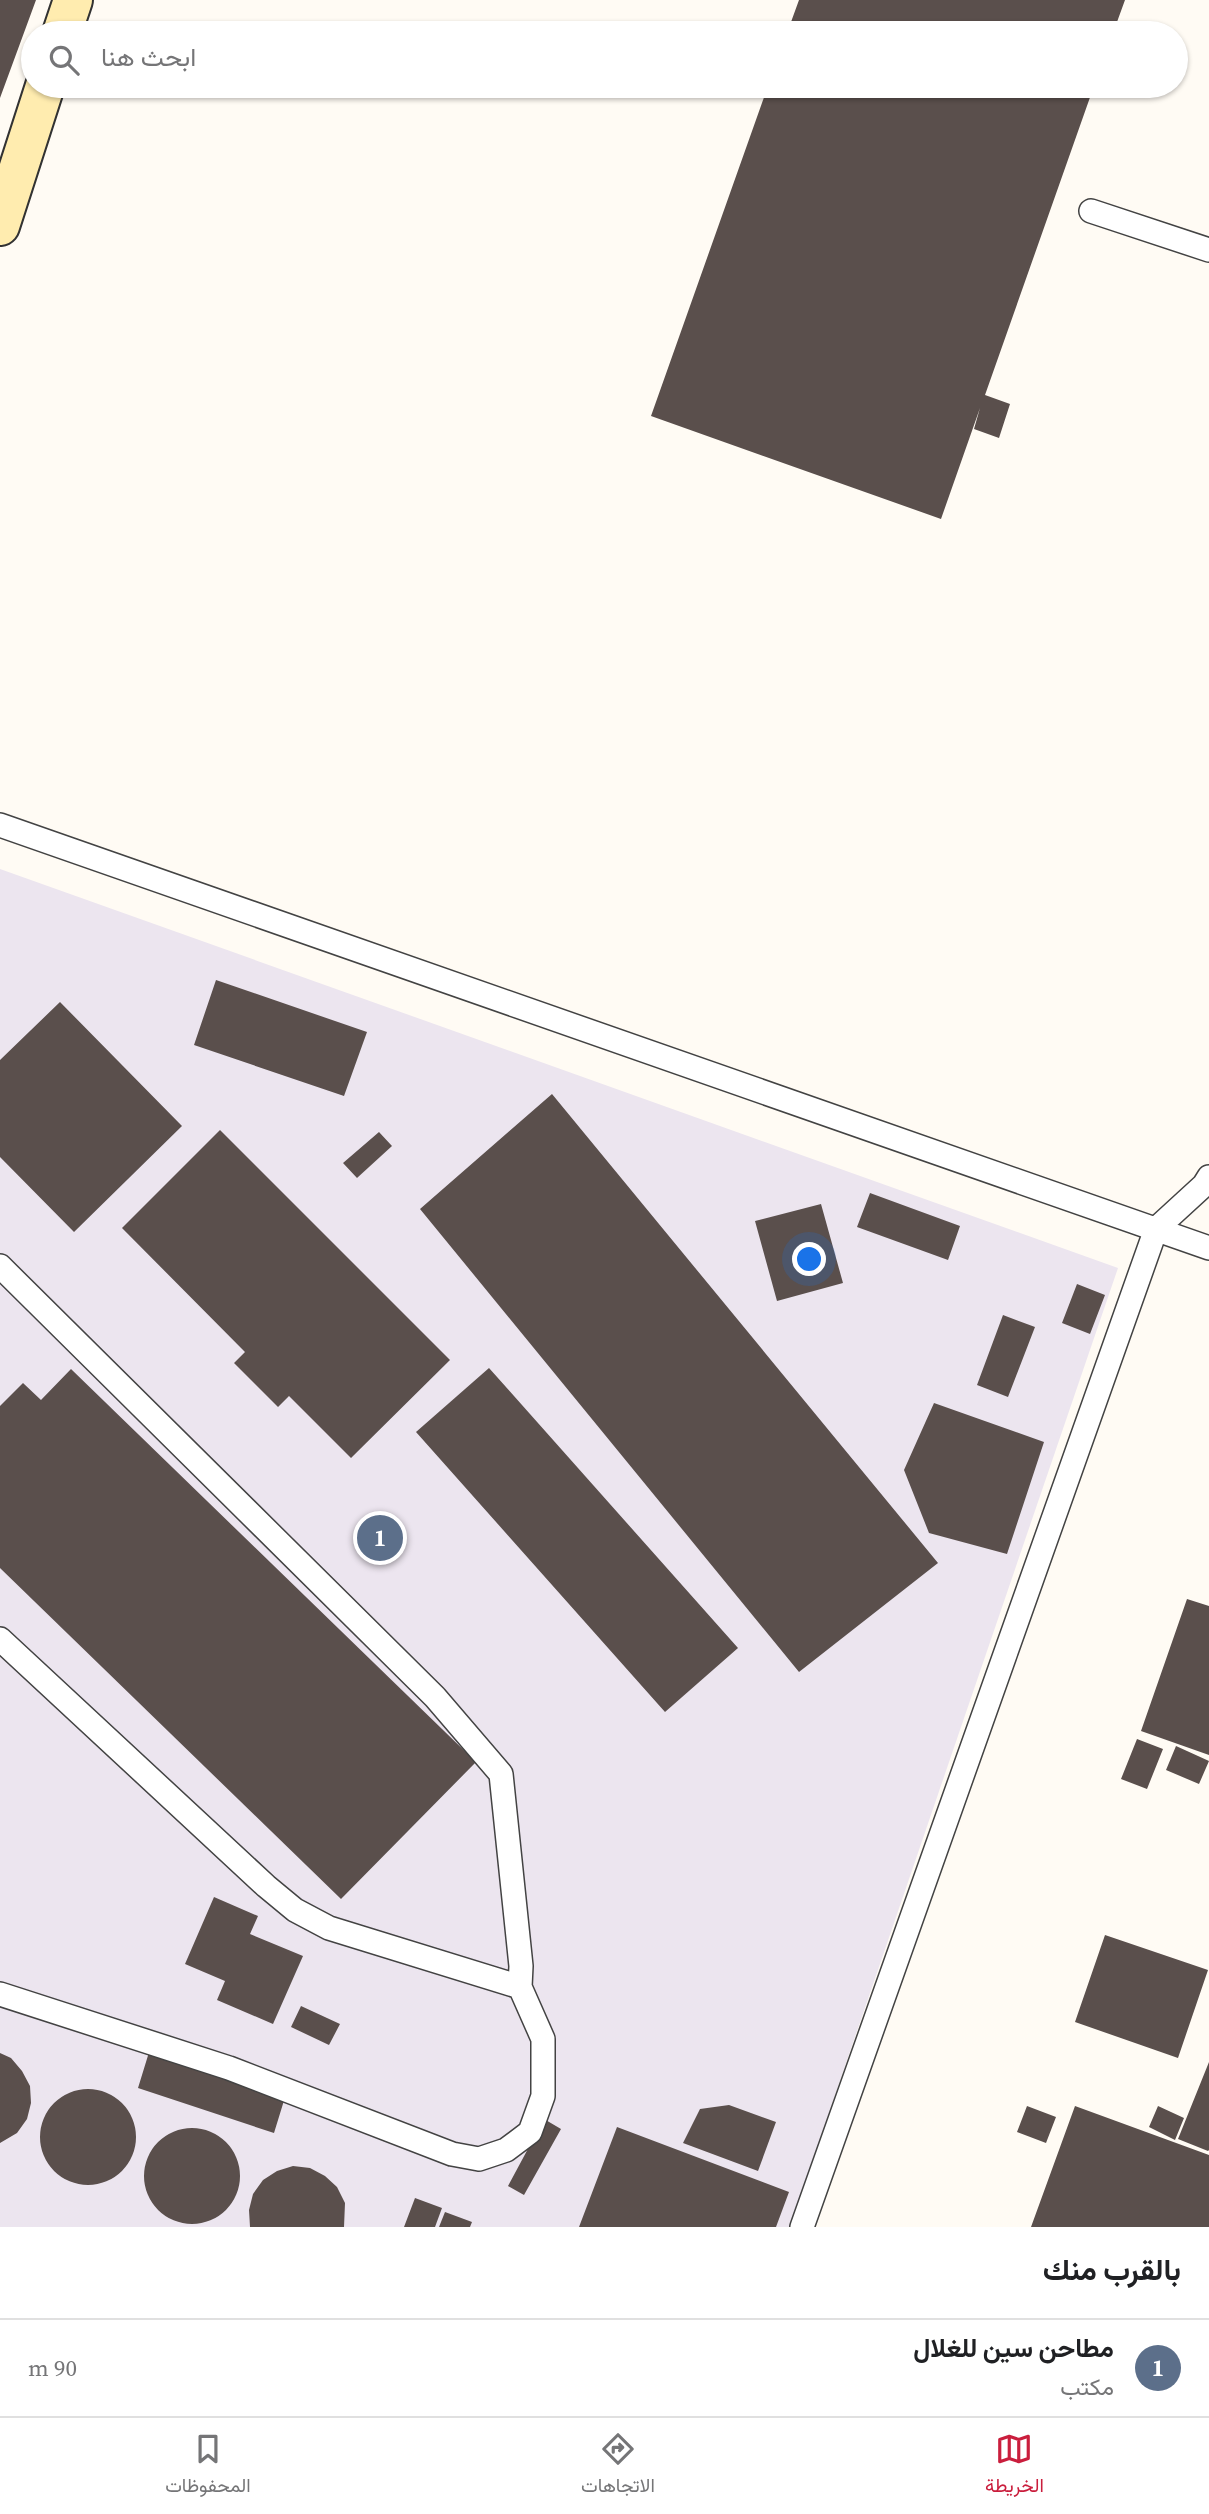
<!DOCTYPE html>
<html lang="ar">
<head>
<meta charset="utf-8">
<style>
  body { margin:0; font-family:"Source Serif 4",Vazirmatn,serif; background:#f6f6f6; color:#202124; direction:rtl }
  .you { position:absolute; left:810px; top:1260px; width:24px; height:24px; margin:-18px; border:5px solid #fff; border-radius:50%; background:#1a73e8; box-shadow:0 0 0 10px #1a73e833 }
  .badge { display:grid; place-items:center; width:46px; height:46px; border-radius:50%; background:#ca1e3d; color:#fff; font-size:23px; font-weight:700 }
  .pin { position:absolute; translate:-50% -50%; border:4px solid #fff; box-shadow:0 2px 7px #0006 }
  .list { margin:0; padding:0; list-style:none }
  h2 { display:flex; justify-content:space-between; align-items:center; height:91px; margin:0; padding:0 28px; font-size:30px }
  h2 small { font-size:23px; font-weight:400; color:#757577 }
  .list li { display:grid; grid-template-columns:46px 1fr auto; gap:21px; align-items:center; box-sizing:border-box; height:98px; padding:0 28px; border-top:2px solid #e0e0e0 }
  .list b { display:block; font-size:26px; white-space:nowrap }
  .list p { margin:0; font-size:23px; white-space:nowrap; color:#757577 }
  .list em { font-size:23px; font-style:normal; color:#757577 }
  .icon { flex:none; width:38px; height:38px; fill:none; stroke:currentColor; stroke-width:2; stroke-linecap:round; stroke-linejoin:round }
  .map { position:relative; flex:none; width:1209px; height:2227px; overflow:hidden; direction:ltr }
  .search { position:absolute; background:#fff; box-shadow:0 2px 5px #0004; left:21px; right:21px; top:21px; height:77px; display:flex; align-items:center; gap:18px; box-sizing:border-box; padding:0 24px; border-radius:38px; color:#757577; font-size:26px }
  .sheet { height:189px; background:#fff }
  nav { display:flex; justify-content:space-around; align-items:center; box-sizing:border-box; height:98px; border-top:2px solid #e0e0e0; background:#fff; font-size:19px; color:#757577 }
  nav a { display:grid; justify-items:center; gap:4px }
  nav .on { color:#ca1e3d }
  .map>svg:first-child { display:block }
  .industrial { fill:#ece5ef }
  .building { fill:#5a4f4c }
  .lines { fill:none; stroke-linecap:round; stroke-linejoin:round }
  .lane-casing { stroke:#434343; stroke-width:26 }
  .secondary-casing { stroke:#323232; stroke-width:42 }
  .lane { stroke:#fff; stroke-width:23 }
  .secondary { stroke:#ffecaf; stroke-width:38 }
</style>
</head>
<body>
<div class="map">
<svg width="1209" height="2227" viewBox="0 0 1209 2227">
  <rect width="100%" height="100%" fill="#fffbf4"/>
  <path class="industrial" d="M0,869L1118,1268L790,2227H0Z"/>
  <path class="building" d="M0,0H36L0,98Z
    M799,0H1125L1113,33H787Z
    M768,86H1094L985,395L1010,404L999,438L974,429L980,408L941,519L651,416Z
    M216,980L367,1032L344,1096L194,1045Z
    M60,1002L182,1126L74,1232L0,1157V1060Z
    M552,1094L938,1563L799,1672L420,1209Z
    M220,1130L450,1360L351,1458L289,1396L278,1407L234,1363L245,1352L122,1228Z
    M379,1132L392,1146L357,1178L343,1163Z
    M870,1193L960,1226L948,1260L857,1227Z
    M821,1204L843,1283L777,1301L755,1221Z
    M1077,1284L1105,1295L1090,1334L1062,1323Z
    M1003,1315L1035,1327L1008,1397L977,1385Z
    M489,1368L738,1648L665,1712L416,1432Z
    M71,1369L476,1762L341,1899L0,1568V1406L23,1383L41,1400Z
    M934,1403L1044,1442L1007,1554L929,1533L904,1470Z
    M1187,1599L1209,1606V1755L1141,1731Z
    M1137,1739L1163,1749L1147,1789L1121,1779Z
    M1176,1746L1209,1761L1199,1784L1166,1770Z
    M214,1897L258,1916L250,1934L303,1956L273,2024L217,2000L225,1981L185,1964Z
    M1105,1935L1208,1970L1178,2058L1075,2022Z
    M301,2006L340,2024L329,2045L291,2027Z
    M150,2049L286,2094L274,2133L138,2088Z
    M0,2053L11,2058L22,2071L30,2086L31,2103L27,2119L17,2133L0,2143Z
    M1209,2062V2150L1208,2151L1178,2139Z
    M40 2137a48 48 0 1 1 96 0a48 48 0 1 1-96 0Z
    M729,2105L776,2122L758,2171L683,2143L700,2109Z
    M1027,2106L1056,2117L1046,2143L1017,2132Z
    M1075,2106L1209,2155V2227H1031Z
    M1158,2106L1184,2118L1175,2140L1149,2127Z
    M544,2119L561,2129L524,2195L508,2186Z
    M617,2127L789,2192L776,2227H579Z
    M144 2176a48 48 0 1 1 96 0a48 48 0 1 1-96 0Z
    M293,2166L310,2168L325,2176L337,2187L345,2203L344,2227H250L249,2210L253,2194L263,2180L277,2171Z
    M415,2198L442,2208L435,2227H404Z
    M445,2212L472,2222L470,2227H439Z"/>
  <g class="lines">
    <g class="lane-casing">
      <path id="lane" d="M1091,211L1209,250
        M0,825L1209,1248
        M0,1266L435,1697L501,1774L521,1966L520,1987
        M0,1639L266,1886L295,1910L329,1928L520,1987L543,2039V2096L530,2132L506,2150L479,2159L452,2154L229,2068L0,1994
        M802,2227L1156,1229L1204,1185L1209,1177"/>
    </g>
    <g class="secondary-casing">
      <path id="secondary" d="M62,33L73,0
        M0,226L45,86"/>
    </g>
    <use href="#lane" class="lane"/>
    <use href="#secondary" class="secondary"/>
  </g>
</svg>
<div class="you"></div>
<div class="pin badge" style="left:380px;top:1538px;background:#5c6f8a">1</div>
<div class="search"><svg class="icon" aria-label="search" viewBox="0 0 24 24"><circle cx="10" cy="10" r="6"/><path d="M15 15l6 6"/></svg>ابحث هنا</div>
</div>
<section class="sheet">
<h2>بالقرب منك<small></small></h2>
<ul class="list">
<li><span class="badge" style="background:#5c6f8a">1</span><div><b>مطاحن سين للغلال</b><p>مكتب</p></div><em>90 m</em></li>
</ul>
</section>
<nav>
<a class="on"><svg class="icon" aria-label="map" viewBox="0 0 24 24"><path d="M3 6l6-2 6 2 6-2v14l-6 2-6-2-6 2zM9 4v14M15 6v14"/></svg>الخريطة</a>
<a><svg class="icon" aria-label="directions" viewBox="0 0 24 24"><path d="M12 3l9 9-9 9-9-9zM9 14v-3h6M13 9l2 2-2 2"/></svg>الاتجاهات</a>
<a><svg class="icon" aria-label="saved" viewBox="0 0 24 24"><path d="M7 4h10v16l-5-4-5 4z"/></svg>المحفوظات</a>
</nav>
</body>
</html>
